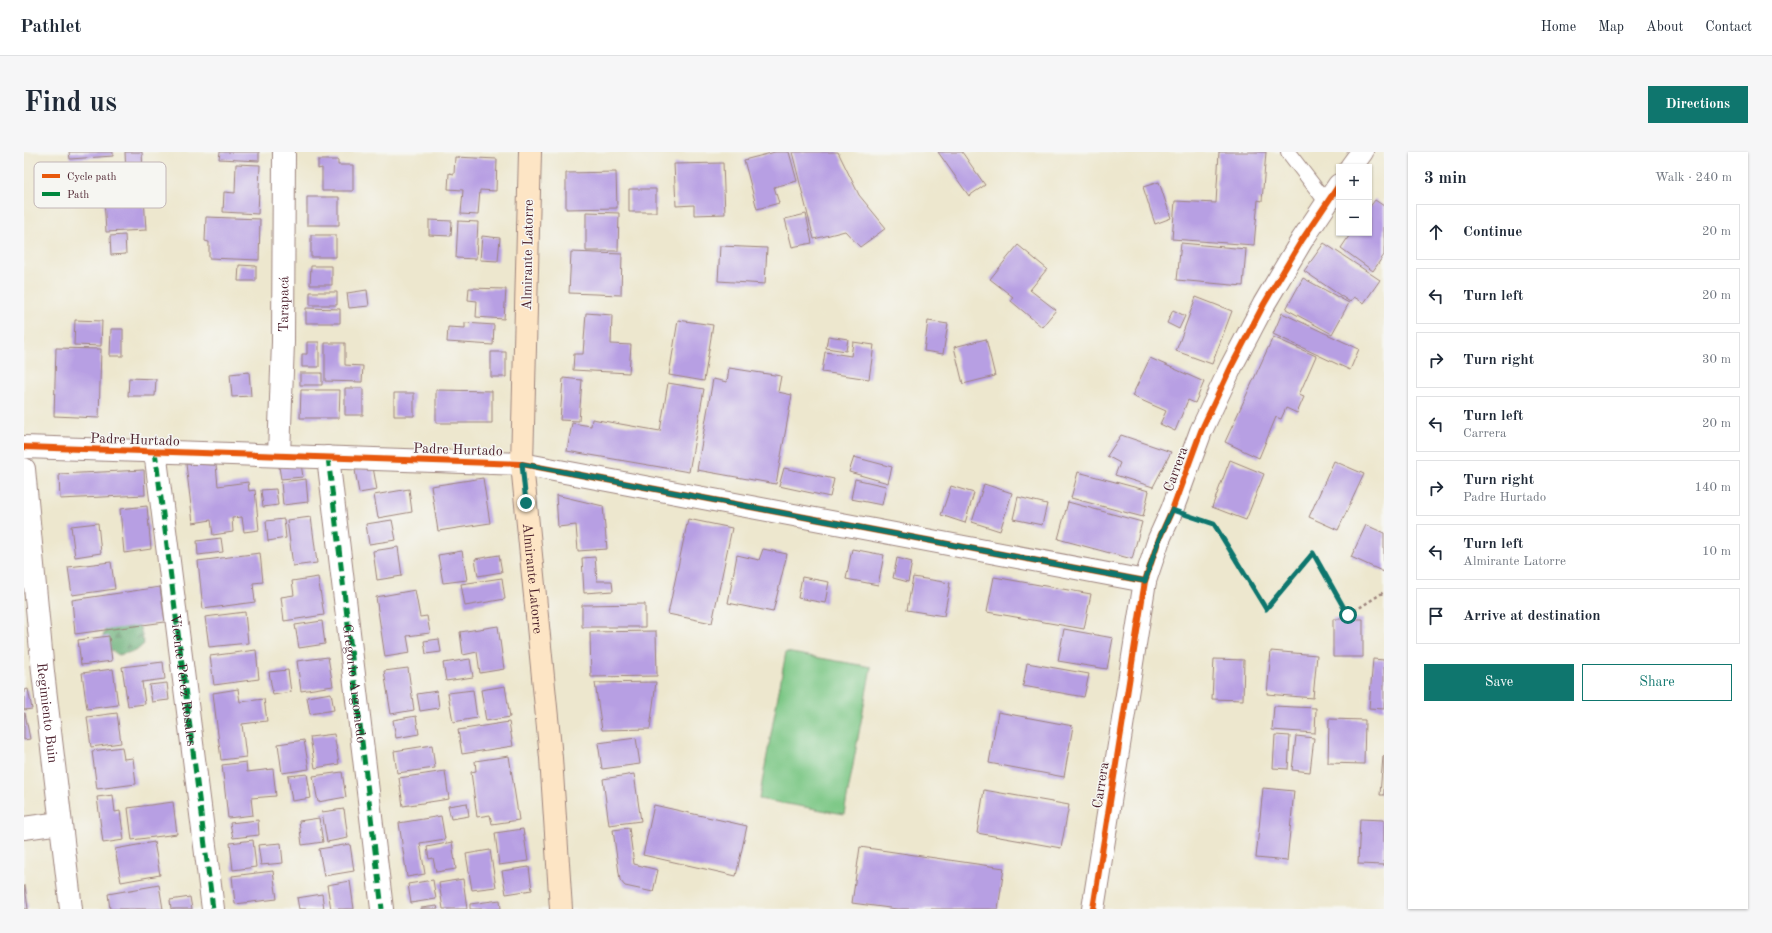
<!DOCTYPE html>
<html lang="en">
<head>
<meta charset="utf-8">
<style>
  body { margin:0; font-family:"Old Standard TT",serif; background:#f6f6f7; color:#1f2937 }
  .controls { position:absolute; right:12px; top:12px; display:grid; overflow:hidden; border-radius:0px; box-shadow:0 1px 3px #0004 }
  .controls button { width:36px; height:36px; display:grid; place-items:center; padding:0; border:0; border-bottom:1px solid #e0e1e3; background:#fff; color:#1f2937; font:20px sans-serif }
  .stop { position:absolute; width:12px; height:12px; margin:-9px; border:3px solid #0f766e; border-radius:50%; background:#fff }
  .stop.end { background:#0f766e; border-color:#fff; box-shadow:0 1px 4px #0008 }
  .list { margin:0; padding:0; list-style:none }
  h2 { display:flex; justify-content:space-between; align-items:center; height:52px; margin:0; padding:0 16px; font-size:17px }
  h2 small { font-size:13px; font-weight:400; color:#747a83 }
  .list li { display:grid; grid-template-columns:26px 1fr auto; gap:12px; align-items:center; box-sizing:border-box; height:56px; margin:0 8px 8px; padding:0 8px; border:1px solid #e0e1e3; border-radius:0px }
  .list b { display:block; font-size:15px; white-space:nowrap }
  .list p { margin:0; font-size:13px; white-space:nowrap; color:#747a83 }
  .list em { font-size:13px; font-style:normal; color:#747a83 }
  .actions { display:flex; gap:8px; padding:12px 16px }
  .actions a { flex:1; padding:9px 0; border:1px solid #0f766e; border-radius:0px; text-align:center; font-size:14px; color:#0f766e }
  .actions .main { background:#0f766e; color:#fff }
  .icon { flex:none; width:22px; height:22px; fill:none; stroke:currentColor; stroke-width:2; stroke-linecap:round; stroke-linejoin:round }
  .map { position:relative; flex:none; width:1360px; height:757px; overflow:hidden; border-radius:0px }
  header { display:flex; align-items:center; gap:24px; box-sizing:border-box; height:56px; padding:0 20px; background:#fff; border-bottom:1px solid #e0e1e3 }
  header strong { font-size:19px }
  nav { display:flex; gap:22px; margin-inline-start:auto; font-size:14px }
  .intro { display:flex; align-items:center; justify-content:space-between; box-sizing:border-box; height:96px; padding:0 24px }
  h1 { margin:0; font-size:28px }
  .button { padding:10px 18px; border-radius:0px; background:#0f766e; color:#fff; font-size:14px; font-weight:700 }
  main { display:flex; gap:24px; padding:0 24px }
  aside { flex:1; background:#fff; border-radius:0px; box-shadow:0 1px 3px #0004 }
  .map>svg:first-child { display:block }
  .forest { fill:url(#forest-firs); stroke:#57664e }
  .pitch { fill:#7bc785; stroke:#627358 }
  .building { fill:#b79fe3 }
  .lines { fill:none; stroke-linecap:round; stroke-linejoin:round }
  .service-casing { stroke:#9c837c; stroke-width:16 }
  .minor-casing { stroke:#9c837c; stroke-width:24 }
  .secondary-casing { stroke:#9c837c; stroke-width:24 }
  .path { stroke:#9c837c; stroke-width:2.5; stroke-dasharray:3 3; stroke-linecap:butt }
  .service { stroke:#fff; stroke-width:14 }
  .minor { stroke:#fff; stroke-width:22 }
  .secondary { stroke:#fde5c5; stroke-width:22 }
  .quiet { stroke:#00873e; stroke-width:5; stroke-dasharray:10 5; stroke-linecap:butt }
  .cycleway-casing { stroke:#f6f6f2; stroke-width:8 }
  .cycleway { stroke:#e8590c; stroke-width:6 }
  .route { stroke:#0f766e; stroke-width:5 }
  .labels { text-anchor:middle; stroke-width:3; stroke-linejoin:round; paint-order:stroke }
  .street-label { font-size:14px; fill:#4a1f2b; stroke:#f6f6f2 }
  .key { fill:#f6f6f2; stroke:#c2b6b6; stroke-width:1 }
  .key-label { font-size:11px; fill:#4a1f2b }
</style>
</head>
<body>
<header>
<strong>Pathlet</strong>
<nav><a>Home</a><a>Map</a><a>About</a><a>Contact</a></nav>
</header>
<div class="intro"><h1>Find us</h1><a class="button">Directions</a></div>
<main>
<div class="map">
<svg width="1360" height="757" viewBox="0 0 1360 757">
  <defs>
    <pattern id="forest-firs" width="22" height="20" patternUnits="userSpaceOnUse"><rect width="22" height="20" fill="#64ac72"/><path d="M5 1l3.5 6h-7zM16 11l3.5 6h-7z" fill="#548b5e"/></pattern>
  </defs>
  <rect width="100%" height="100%" fill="#f6f6f2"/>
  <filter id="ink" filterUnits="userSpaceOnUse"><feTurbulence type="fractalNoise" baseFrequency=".025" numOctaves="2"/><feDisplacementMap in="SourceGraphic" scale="8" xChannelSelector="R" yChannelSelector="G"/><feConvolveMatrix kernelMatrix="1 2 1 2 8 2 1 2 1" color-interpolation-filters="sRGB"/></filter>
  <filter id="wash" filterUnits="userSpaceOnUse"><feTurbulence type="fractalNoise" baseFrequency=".012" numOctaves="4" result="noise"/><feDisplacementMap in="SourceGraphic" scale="16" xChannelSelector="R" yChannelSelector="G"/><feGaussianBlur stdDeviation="0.9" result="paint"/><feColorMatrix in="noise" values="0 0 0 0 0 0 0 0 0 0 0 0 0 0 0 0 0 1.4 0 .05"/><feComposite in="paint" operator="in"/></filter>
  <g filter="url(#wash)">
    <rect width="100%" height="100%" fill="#ede7ce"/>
    <path class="forest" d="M99,466L116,475L120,492L112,499L94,503L77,491L81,478Z"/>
    <path class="pitch" d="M762,500L847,515L820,662L735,647Z"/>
    <g id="blocks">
      <path class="building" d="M45,0H89V4L46,7Z
        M101,0H118L119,21L102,22Z
        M196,0H235V9L195,7Z
        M751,0H765L773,29L750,35L755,51L733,57L720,8Z
        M768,0H814L835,43L862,76L836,95L821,79L790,87Z
        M914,0H938L961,33L945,44Z
        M1195,0H1242L1238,49L1234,48L1230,93L1148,87L1151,49L1192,51Z
        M431,5L473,7L472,39L456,38L454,63L437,62L439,38L424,37L425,21L430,22Z
        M294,8H314V13H329V39H298V16L294,17Z
        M699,11L701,62L670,63V53L652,54L650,12Z
        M212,12L236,13L234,62L199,60L200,40L211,41Z
        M592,20L593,56L542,57V21Z
        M119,28L122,78L82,80L79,31Z
        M1135,30L1147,66L1131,72L1119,35Z
        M605,37H632V60H605Z
        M283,45H315V73H283Z
        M1351,48L1360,54V103L1349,119L1317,96L1327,81H1345V56Z
        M562,60L595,61L594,99H562Z
        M782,62L788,91L768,95L761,67Z
        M182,65L236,67L235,108L185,106V90L181,89Z
        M405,68L428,69L427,84L405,83Z
        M434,69L454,70L452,107L432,106Z
        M101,83L102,102L87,103L86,84Z
        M287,83H312V105H287Z
        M458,84L476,86L474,109L456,108Z
        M1157,91L1222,97L1219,134L1153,128Z
        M1300,91L1356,128L1340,151L1330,145L1326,150L1280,119Z
        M994,93L1023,117L1006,138L1032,158L1018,175L987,149L989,145L966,127Z
        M696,94L743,96L741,132L694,129Z
        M547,100L598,102L597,143L545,141Z
        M215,113L232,114V129H214Z
        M287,114H308V133H286Z
        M1279,126L1325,151L1308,182L1262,157Z
        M445,136L482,137L480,167L452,165L453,149L444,148Z
        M343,138L345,154L325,156L323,141Z
        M286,140H313V153H286Z
        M1172,145L1208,159L1188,212L1152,199Z
        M282,156L316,157V171H282Z
        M1149,158L1161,164L1155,177L1143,171Z
        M562,161L588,163L587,192L607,193L605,221L549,218L550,202H559Z
        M1258,161L1335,197L1326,218L1249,182Z
        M51,168L78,169L77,194L50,193Z
        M654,168L689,173L680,229L645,223Z
        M904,169L924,172L919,202L900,199Z
        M441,171L470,173L469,193L423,190L424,175L441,176Z
        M87,177H99V204H86Z
        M804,184L824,187L822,199L802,196Z
        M1249,185L1292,204L1275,243L1280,245L1273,261L1262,256L1257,267L1252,265L1235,306L1201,290Z
        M962,187L971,224L939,232L930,195Z
        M283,190H295V215H278V202H283Z
        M829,190L850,193L845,227L798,220L801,200L827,204Z
        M301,191H321V213L339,214L338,230L301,229Z
        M32,196L77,197L75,266L30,264Z
        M467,200H482V225H467Z
        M1126,206L1180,230L1171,251L1164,248L1151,279L1136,272L1142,259L1108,244Z
        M705,216L757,224L754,240L768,243L752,332L673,318L689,227L703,230Z
        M225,220L227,244L208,245L206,222Z
        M276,221H298V233H276Z
        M105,226L132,227L131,244H104Z
        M539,226L558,228L555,269L536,268Z
        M644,231L680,237L665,320L543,299L548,271L567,274L568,267L636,279Z
        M321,236H339V263H321Z
        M277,238H316L315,266H276Z
        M412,238L468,239V271H412Z
        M370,241H390V264H370Z
        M1097,283L1147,300L1129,335L1091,323L1096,311L1083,304Z
        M830,305L868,315L864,331L825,320Z
        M1206,308L1240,322L1222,368L1188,355Z
        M1310,309L1340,322L1314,378L1285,365Z
        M162,312L192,313L194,334L224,330L225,339L231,338L235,378L220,380L218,365L208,366L209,380L189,383L187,368L169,371Z
        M277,312L279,325L257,327L255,315Z
        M349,315L353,338L335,341L331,318Z
        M760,316L810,327L806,345L755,334Z
        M120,318L121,343L36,347L35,322Z
        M1054,320L1125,339L1119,365L1047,346Z
        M459,326L466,371L414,379L407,334Z
        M282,327L284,350L259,353L257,330Z
        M831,327L862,334L858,353L827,347Z
        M960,332L988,341L976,379L948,370Z
        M927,334L950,341L941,371L917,363Z
        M252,337L254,353L239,355L237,338Z
        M385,337L388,360L354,366L350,343Z
        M532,343L579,354L583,397L554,399L552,373L534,375Z
        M994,345L1023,352L1018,373L989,367Z
        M1044,350L1118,370L1108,407L1034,387Z
        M123,354L127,397L100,401L96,357Z
        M287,365L293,411L269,414L263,368Z
        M260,367L262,386L244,389L242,369Z
        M664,367L708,376L688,471L644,462Z
        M368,368L372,388L345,392L342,372Z
        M74,371L77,401L51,405L47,374Z
        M1342,373L1360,381V420L1327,405Z
        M197,386L199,400L174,403L173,389Z
        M374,395L378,424L353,428L349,399Z
        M739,397L763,402L749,460L704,451L713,403L735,408Z
        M828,397L860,403L854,433L822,427Z
        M438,399L443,428L419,431L414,403Z
        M236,401L239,430L229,431L231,450L179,457L174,409Z
        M475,403L478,420L454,424L451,407Z
        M571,405L573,429H588L589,439L560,441L558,406Z
        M873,406L888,410L884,430L869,426Z
        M87,410L91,437L48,443L44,415Z
        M294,425L300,463L260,469L257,445L270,443L268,429Z
        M778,425L805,430L801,451L774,446Z
        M889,425L926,431L920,464L883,458Z
        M970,425L1067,442L1060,477L963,460Z
        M478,426L481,447L441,454L437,432Z
        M136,435L141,470L51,482L48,448Z
        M391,438L396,465L403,464L406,481L383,484L386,501L361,505L352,445Z
        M621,452V475H558V453Z
        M221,460L224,491L185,495L181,465Z
        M1309,467H1339V505H1309Z
        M298,469L301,492L275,496L271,473Z
        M474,474L480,517L456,521L453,500L439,503L436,480Z
        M1040,477L1089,486L1083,517L1034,509Z
        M632,479L633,524L567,525L566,480Z
        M85,484L88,509L57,513L54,488Z
        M415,487L417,500L402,502L400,489Z
        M232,498L235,527L190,533L186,504Z
        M1247,499L1293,503L1289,546L1243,542Z
        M304,505L309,534L277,539L273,509Z
        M446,507L449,525L422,529L419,511Z
        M1190,507L1220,508L1219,548L1188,547Z
        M1349,507L1360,508V557L1345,556Z
        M139,510L141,527L118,530L121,552L104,554L98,515Z
        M1003,511L1065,522L1060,545L999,534Z
        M384,516L390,558L367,562L360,519Z
        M89,517L94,553L63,557L58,521Z
        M264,518L267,540L249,543L245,520Z
        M632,530L626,577L578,578L571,531Z
        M143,531L145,548L128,550L125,533Z
        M481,534L486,565L462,569L457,538Z
        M4,537L8,557L0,558V538Z
        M214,537L216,550L240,547L243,569L218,572L222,605L197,608L189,541Z
        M449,538L453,566L429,570L424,541Z
        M413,539L415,556L396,559L393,542Z
        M307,541L310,558L286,562L283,545Z
        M1250,554L1292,556L1291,581L1248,578Z
        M974,560L1049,574L1040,625L965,611Z
        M0,561H1L6,587L0,588Z
        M93,561L97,591L67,595L63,565Z
        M392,564L395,582L372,586L369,568Z
        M1305,567L1341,568L1340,612L1304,611Z
        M485,570L489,594L438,602L434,578Z
        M310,582L315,612L291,616L286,585Z
        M1251,583L1266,584L1264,617L1249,616Z
        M1272,584L1290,586L1286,620L1268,618Z
        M612,586L616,612L578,617L574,591Z
        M280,588L285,617L258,621L254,592Z
        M408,593L411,616L373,621L370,599Z
        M98,595L100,607L109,606L112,632L73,637L68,599Z
        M485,604L495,668L468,672L466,663L453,665L447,620L452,619L451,609Z
        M1359,604H1360V643H1356Z
        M222,610L223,620L249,617L252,644L227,646L229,663L204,666L198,613Z
        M421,619L425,647L379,654L375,626Z
        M318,620L322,645L294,650L289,624Z
        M283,622L287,646L268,649L264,624Z
        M610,622L617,669L585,673L579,627Z
        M1239,636L1270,639L1263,709L1232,706Z
        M960,638L1045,653L1037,696L953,681Z
        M89,643L91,660L96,659L100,688L79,691L73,645Z
        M149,650L153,682L108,688L104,656Z
        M443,651L445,664L427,667L424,654Z
        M630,653L723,674L712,724L619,703Z
        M320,657L324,686L303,690L298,660Z
        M417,664L421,687L396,691L401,722L383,725L375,671Z
        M295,666L299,690L278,693L275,669Z
        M1336,667L1360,668V713L1334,712Z
        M234,668L235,683L209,686L206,671Z
        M605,676L610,712L634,718L629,740L601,734L596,728L589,678Z
        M499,677L504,709L475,713L471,681Z
        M229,688L232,715L209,718L206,691Z
        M130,690L136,723L97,730L91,697Z
        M428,690L432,717L412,720L409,706L405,707L403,695Z
        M257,691L259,711L237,713L234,693Z
        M326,692L330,719L300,724L295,697Z
        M836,695L980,716L974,757H873L828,751Z
        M466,698L472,735L448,738L442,702Z
        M505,715L508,738L482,742L478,719Z
        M249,719L253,747L211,752L208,724Z
        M439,727L443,757H419L415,731Z
        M409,728L412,747L387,751L384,732Z
        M326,729L330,757H307L303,733Z
        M135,733L139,757H86L84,742Z
        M0,734H1L4,757H0Z
        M298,742L300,757H275L273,746Z
        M166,745L168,757H147L146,748Z
        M476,748L477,757H446V752Z
        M413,754L414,757H397V756Z"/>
    </g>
  </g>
  <g filter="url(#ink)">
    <use href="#blocks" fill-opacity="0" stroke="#9c837c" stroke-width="1"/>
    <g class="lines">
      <g class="service-casing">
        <path id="service" d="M1264,0L1303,51"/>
      </g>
      <g class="minor-casing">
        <g id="minor">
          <path d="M1327,15L1338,0"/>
          <path d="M0,295L498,312L1121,429"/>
          <path id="s1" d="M131,299L189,757"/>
          <path id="s2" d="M255,303L259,190L260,0"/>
          <path id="s3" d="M304,305L358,757"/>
          <path id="s4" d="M0,317L19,520L47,757"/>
          <path d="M0,676L36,671"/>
          <path d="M1069,757L1121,429L1135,387L1148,358L1177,279L1207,215L1240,152L1278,88L1315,33"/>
        </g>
      </g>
      <g class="secondary-casing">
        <g id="secondary">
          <path id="s5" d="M506,0L498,312L527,606L537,757"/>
        </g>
      </g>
      <path class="path" d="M1173,366L1190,372L1242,457L1289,401L1324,463L1360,440"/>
      <use href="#service" class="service"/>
      <use href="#minor" class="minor"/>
      <use href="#secondary" class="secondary"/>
      <path class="quiet" d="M131,299L189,757
        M304,305L358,757"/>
      <g class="cycleway-casing">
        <path id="cycleway" d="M0,295L498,312L1121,429
          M1069,757L1121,429L1135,387L1148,358L1177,279L1207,215L1240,152L1278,88L1315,33"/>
      </g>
      <use href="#cycleway" class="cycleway"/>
    </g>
  </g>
  <g class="lines" filter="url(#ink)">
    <path class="route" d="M502,351L498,312L1121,429L1135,387L1148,358L1190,372L1242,457L1289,401L1324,463"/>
  </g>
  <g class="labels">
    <g class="street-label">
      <text transform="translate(503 103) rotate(-89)" y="5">Almirante Latorre</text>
      <text dy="5" stroke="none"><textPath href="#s2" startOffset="151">Tarapacá</textPath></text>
      <text transform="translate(111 287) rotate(2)" y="5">Padre Hurtado</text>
      <text transform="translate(434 297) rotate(2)" y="5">Padre Hurtado</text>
      <text transform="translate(1151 317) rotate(-70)" y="5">Carrera</text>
      <text dy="5" stroke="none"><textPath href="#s5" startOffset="427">Almirante Latorre</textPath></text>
      <text dy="5" stroke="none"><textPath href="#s1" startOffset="231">Vicente Pérez Rosales</textPath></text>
      <text dy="5" stroke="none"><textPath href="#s3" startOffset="228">Gregorio Argomedo</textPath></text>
      <text dy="5" stroke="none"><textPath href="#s4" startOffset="245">Regimiento Buin</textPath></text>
      <text transform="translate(1076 633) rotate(-81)" y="5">Carrera</text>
    </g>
  </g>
  <rect x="10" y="10" width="132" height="46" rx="6" class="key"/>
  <rect x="18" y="22" width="18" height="4" fill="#e8590c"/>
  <rect x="18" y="40" width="18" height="4" fill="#00873e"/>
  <g class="key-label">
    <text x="43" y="28">Cycle path</text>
    <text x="43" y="46">Path</text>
  </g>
</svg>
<div class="controls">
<button>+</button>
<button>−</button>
</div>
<div class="stop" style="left:1324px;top:463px"></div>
<div class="stop end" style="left:502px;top:351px"></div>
</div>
<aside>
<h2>3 min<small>Walk · 240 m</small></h2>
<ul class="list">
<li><svg class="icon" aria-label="ahead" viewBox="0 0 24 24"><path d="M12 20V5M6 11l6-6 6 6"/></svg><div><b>Continue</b></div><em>20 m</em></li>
<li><svg class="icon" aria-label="left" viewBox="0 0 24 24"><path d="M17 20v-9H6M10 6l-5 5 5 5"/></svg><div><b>Turn left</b></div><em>20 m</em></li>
<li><svg class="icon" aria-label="right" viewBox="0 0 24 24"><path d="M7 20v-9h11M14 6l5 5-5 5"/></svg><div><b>Turn right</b></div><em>30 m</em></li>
<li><svg class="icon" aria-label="left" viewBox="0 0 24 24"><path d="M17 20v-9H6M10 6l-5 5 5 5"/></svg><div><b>Turn left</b><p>Carrera</p></div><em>20 m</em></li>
<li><svg class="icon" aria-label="right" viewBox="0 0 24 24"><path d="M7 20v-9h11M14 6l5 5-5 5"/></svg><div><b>Turn right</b><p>Padre Hurtado</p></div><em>140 m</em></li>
<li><svg class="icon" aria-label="left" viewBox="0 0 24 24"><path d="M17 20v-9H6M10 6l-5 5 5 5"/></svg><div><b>Turn left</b><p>Almirante Latorre</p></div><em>10 m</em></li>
<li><svg class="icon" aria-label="arrive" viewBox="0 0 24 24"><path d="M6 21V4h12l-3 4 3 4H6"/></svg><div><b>Arrive at destination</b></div></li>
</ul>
<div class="actions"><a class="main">Save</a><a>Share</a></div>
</aside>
</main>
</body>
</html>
